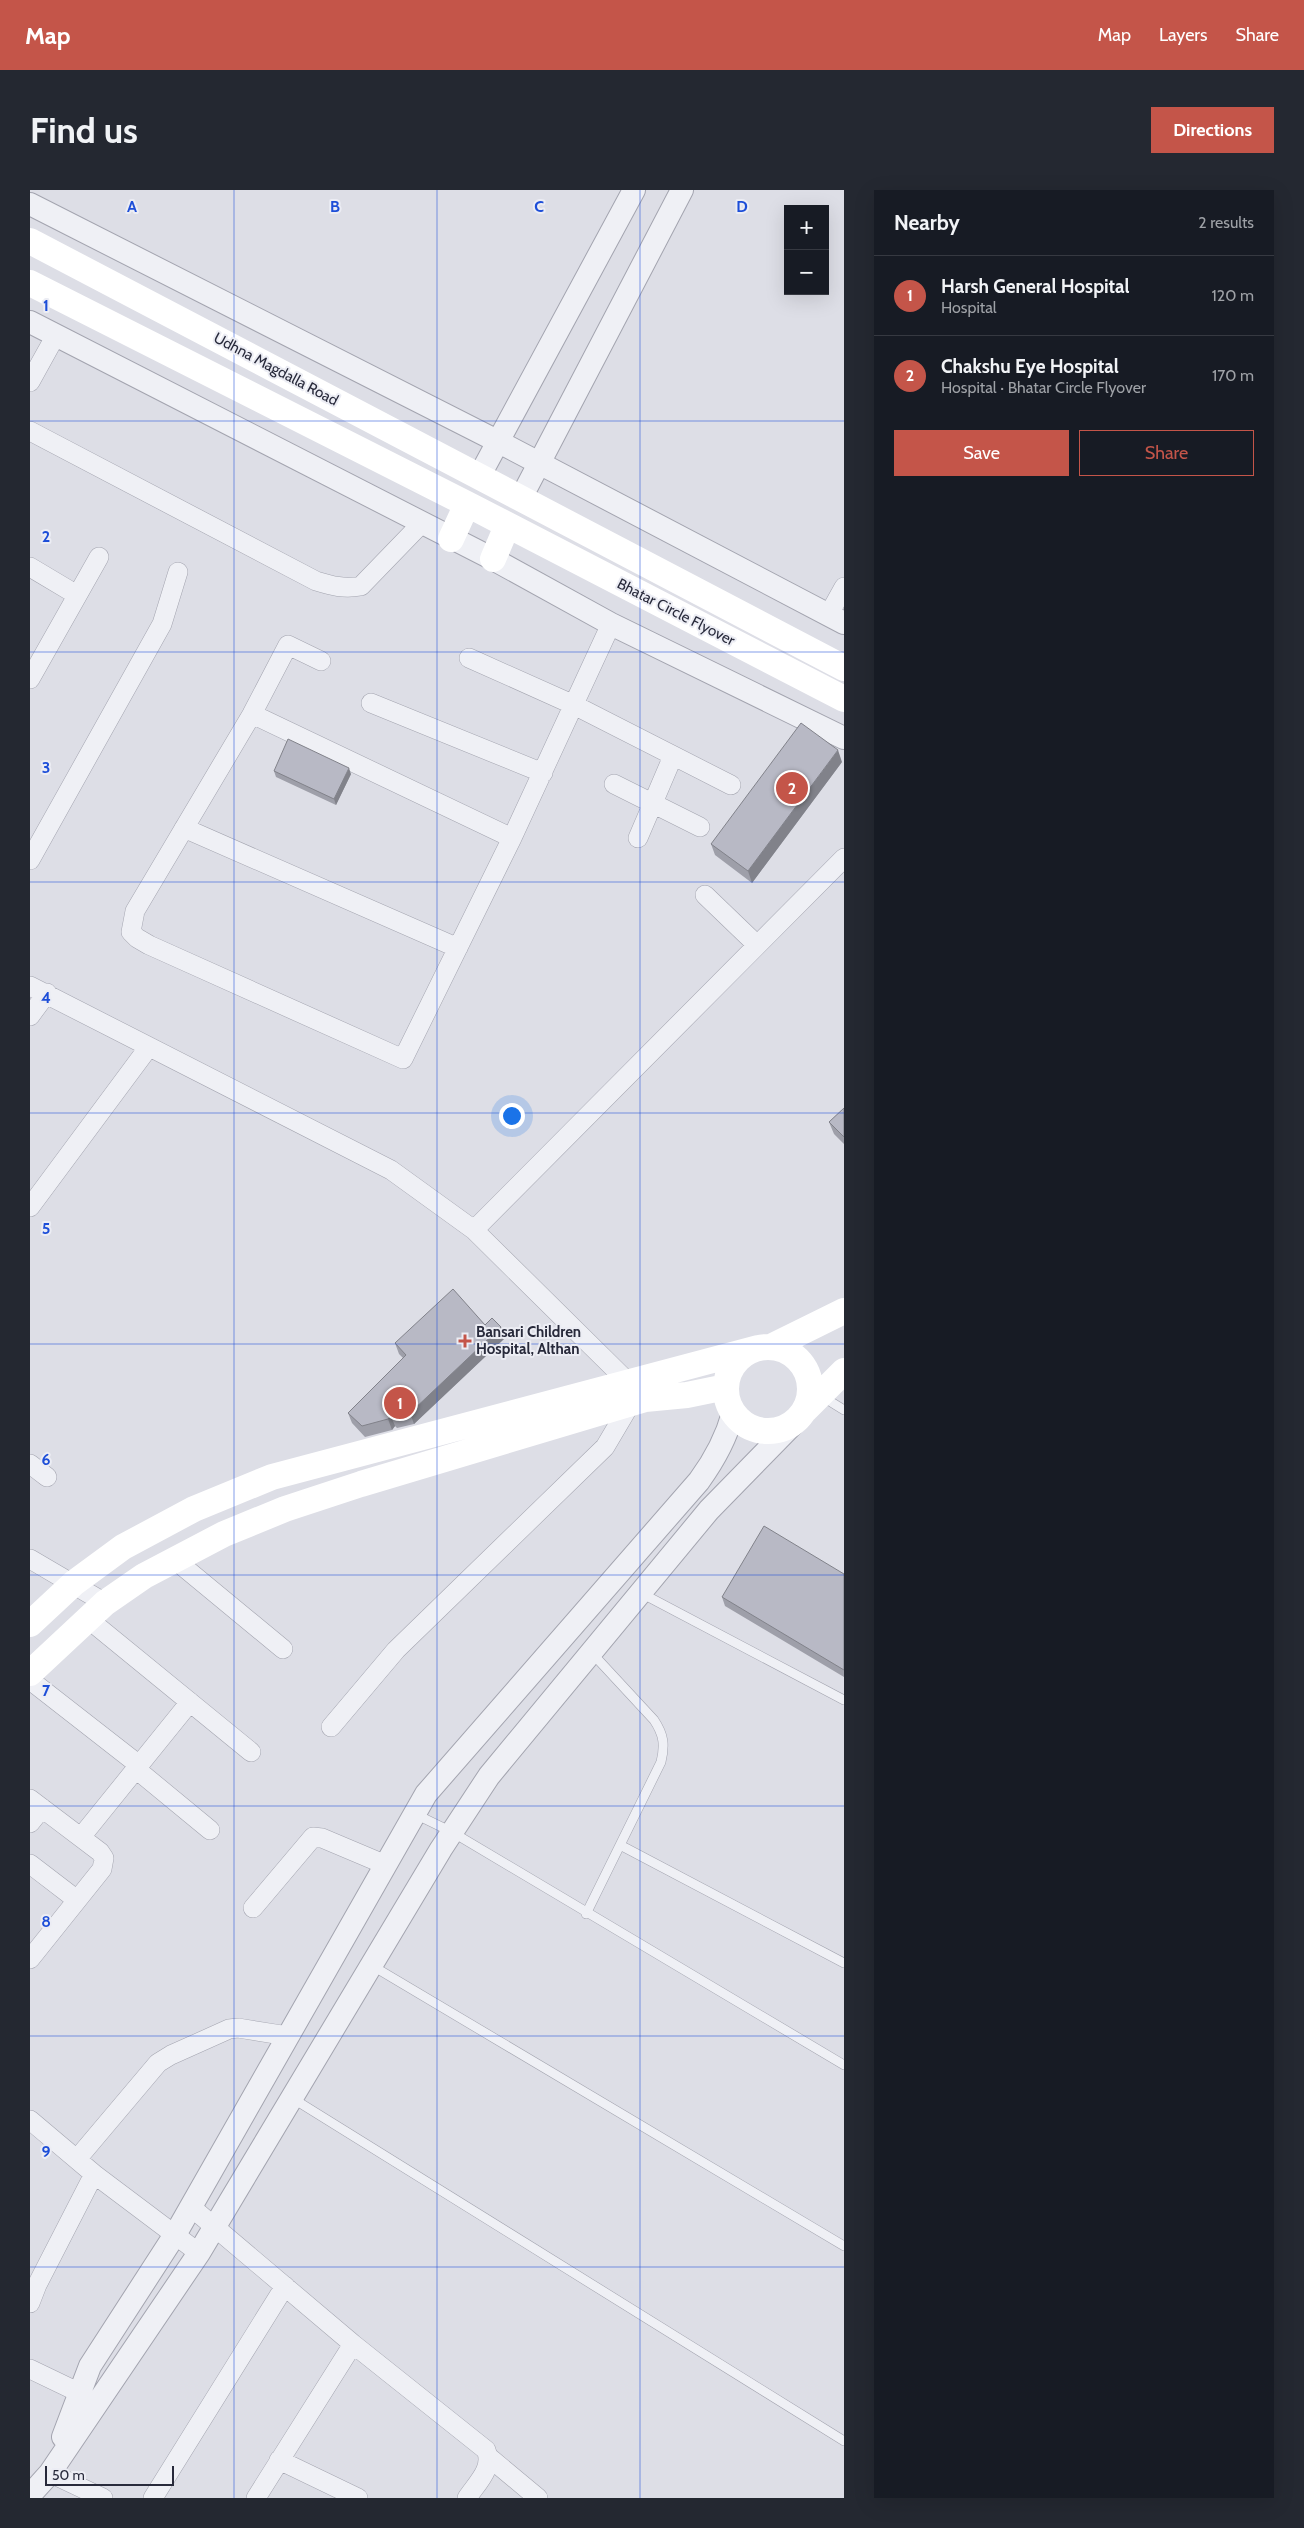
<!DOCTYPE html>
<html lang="en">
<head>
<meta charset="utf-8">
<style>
  body { margin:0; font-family:Cabin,sans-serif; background:#242831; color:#f1f3f6 }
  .controls { position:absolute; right:15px; top:15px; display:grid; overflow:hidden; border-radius:0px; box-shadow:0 5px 20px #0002 }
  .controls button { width:45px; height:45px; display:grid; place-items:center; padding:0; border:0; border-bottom:1px solid #363941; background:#171b24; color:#f1f3f6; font:25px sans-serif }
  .scale { position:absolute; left:15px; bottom:12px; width:129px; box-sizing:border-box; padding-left:5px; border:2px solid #282a3b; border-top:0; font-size:14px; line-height:18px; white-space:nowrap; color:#282a3b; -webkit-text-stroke:4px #ecedf4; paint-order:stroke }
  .you { position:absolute; left:481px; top:925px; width:18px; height:18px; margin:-12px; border:4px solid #fff; border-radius:50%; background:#1a73e8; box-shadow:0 0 0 8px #1a73e833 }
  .badge { display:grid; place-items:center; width:32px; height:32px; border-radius:50%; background:#c45549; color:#fff; font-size:16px; font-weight:700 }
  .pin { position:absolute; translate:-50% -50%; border:2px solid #fff; box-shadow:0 1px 5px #0006 }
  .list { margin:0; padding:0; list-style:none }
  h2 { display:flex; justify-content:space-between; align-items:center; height:65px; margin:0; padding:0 20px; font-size:21px }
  h2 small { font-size:16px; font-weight:400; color:#9ea1a6 }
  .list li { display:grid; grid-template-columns:32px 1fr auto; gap:15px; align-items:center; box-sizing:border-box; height:80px; padding:0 20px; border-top:1px solid #363941 }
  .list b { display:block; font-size:19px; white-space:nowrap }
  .list p { margin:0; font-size:16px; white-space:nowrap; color:#9ea1a6 }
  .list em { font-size:16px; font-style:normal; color:#9ea1a6 }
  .actions { display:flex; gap:10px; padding:15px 20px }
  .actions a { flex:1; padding:11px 0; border:1px solid #c45549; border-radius:0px; text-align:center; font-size:18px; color:#c45549 }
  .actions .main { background:#c45549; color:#fff }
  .map { position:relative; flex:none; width:814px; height:2308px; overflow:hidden; border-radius:0px }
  header { display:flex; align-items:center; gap:30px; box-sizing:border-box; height:70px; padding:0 25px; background:#c45549; color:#fff }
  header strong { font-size:24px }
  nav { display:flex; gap:28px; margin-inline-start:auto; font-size:18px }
  .intro { display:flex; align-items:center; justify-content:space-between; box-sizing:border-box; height:120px; padding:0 30px }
  h1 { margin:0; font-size:35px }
  .button { padding:12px 22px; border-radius:0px; background:#c45549; color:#fff; font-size:18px; font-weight:700 }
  main { display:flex; gap:30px; padding:0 30px }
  aside { flex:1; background:#171b24; border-radius:0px; box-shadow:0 5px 20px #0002 }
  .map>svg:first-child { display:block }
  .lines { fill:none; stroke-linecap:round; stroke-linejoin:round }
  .service-casing { stroke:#a3a4af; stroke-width:10 }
  .minor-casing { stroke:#a3a4af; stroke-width:20 }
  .tertiary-casing { stroke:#a3a4af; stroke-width:24 }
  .service { stroke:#eff0f5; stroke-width:9 }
  .minor { stroke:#eff0f5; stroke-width:19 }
  .tertiary { stroke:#eff0f5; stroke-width:22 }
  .secondary { stroke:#fff; stroke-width:26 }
  .wall { fill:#9e9fa9 }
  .shaded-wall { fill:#81828a }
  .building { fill:#b8b9c5; stroke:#81828a }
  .grid { fill:none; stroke:#1d4ed8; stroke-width:1; stroke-opacity:0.55 }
  .poi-dot { fill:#c45549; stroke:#ecedf4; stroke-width:2 }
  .labels { text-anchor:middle; stroke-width:4; stroke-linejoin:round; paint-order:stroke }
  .street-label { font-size:15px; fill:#282a3b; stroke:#ecedf4 }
  .poi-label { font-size:15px; font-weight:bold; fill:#282a3b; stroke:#ecedf4; text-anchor:start }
  .grid-label { font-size:16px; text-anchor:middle; font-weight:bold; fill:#1d4ed8; stroke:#ecedf4; stroke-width:4; stroke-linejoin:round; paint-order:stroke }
</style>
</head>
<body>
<header>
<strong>Map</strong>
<nav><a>Map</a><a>Layers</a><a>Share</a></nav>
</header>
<div class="intro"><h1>Find us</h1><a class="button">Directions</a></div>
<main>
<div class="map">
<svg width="814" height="2308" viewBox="0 0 814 2308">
  <rect width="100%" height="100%" fill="#dddee6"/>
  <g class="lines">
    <g class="service-casing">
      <path id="service" d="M793,1207L814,1220
        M611,1403L814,1510
        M385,1624L422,1642L814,1875
        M590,1655L814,1773
        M556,1724L631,1572C635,1555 634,1545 624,1530L561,1462
        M341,1775L814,2056
        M262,1908L814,2251"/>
    </g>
    <g class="minor-casing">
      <path id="minor" d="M0,192L26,145
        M0,241L286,391C302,396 314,399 331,396L391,334
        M0,377L47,405
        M799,424L814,397
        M439,468L544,515L701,595
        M291,471L258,455L222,524L105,721L101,742L107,748L119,755L373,869L482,648L581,434
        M0,489L69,367
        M341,513L513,583
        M222,524L482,648
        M584,594L670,637
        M154,638L428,758
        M608,648L643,566
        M0,670L132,434L148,382
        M675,705L727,755
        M0,796L361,980L444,1040L605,1199
        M0,826L17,803
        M0,1017L118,858
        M444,1040L814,668
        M0,1274L17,1287
        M0,1369L75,1413
        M144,1369L253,1459
        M57,1428L221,1562
        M0,1490L109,1575
        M301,1537L366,1460L575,1257L601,1213
        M106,1579L180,1640
        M0,1609L70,1662L74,1668L72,1679L0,1769
        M0,1633L12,1618
        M51,1647L160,1512
        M0,1674L47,1710
        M223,1718L283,1647L292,1648L356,1675
        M0,1930L64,1984L169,2063
        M47,1969L128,1873L141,1865L199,1839L208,1838L258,1846
        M161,2017L323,2154L456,2260C464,2278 447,2293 437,2308
        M0,2113L7,2095L64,1984
        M0,2179L50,2203
        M460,2268L508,2308
        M249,2270L328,2308
        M20,2283L73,2308
        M123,2308L255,2096
        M226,2308L323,2154"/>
    </g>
    <g class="tertiary-casing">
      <path id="tertiary" d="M0,14L469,252L814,433
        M0,132L463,369L581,434L814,548
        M450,285L604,0
        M491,308L652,0
        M33,2247L60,2176L146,2043L396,1604L669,1291C685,1269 696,1249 703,1223
        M0,2305L20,2283L169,2063L411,1659L459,1586L679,1320L766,1231"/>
    </g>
    <use href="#service" class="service"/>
    <use href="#minor" class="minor"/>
    <use href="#tertiary" class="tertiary"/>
    <path class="secondary" d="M0,51L814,478
      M0,93L437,314L814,509
      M421,349L437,314
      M463,369L477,336
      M741,1157L814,1121
      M696 1199a42 42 0 1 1 84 0a42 42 0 1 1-84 0Z
      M775,1220L814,1181
      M0,1434L44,1393L93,1357L164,1319L242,1287L728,1158
      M0,1483L75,1413L114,1386L194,1344L255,1319L331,1294L615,1209L657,1205L696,1197"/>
  </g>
  <path class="wall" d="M812,572L722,693L685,665L681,654Z
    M244,581L321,584L306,615L246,587Z
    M814,918V954L804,944L799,932Z
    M455,1135L475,1148L384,1234L367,1238L365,1236L362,1240L335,1247L322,1233L318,1223L373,1168L369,1164L365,1153Z
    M814,1384V1487L695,1416L692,1407Z"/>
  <path class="shaded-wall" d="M808,560L812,572L722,693L718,681Z
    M319,578L321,584L306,615L304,609Z
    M471,1137L475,1148L384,1234L380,1223Z
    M361,1226L365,1236L362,1240L358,1229Z"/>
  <path class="building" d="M771,533L808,560L718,681L681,654Z
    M258,549L319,578L304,609L244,581Z
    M814,918V947L799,932Z
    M423,1099L455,1135L462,1128L471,1137L380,1223L363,1228L361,1226L358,1229L332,1236L318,1223L376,1165L365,1153Z
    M734,1336L814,1384V1480L692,1407Z"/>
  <path class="grid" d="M204,0V2308M407,0V2308M610,0V2308M0,231H814M0,462H814M0,692H814M0,923H814M0,1154H814M0,1385H814M0,1616H814M0,1846H814M0,2077H814"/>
  <path class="poi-dot" d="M432.5 1143.5h5v5h5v5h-5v5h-5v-5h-5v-5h5z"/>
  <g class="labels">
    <g class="street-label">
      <text transform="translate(246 179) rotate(28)" y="5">Udhna Magdalla Road</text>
      <text transform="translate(646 422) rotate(27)" y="5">Bhatar Circle Flyover</text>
    </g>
    <g class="poi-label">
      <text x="446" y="1147">Bansari Children<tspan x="446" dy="17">Hospital, Althan</tspan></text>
    </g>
  </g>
  <g class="grid-label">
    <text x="102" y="22">A</text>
    <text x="305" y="22">B</text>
    <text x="509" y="22">C</text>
    <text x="712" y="22">D</text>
    <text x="16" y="121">1</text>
    <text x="16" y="352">2</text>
    <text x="16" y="583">3</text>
    <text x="16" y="813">4</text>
    <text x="16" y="1044">5</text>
    <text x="16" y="1275">6</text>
    <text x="16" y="1506">7</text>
    <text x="16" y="1737">8</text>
    <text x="16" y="1967">9</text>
  </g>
</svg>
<div class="controls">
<button>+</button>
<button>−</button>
</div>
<div class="scale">50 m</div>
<div class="you"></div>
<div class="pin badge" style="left:370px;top:1213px">1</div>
<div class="pin badge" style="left:762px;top:598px">2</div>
</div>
<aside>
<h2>Nearby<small>2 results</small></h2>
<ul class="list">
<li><span class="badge">1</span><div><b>Harsh General Hospital</b><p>Hospital</p></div><em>120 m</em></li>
<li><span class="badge">2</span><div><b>Chakshu Eye Hospital</b><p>Hospital · Bhatar Circle Flyover</p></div><em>170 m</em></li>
</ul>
<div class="actions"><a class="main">Save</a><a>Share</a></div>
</aside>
</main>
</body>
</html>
